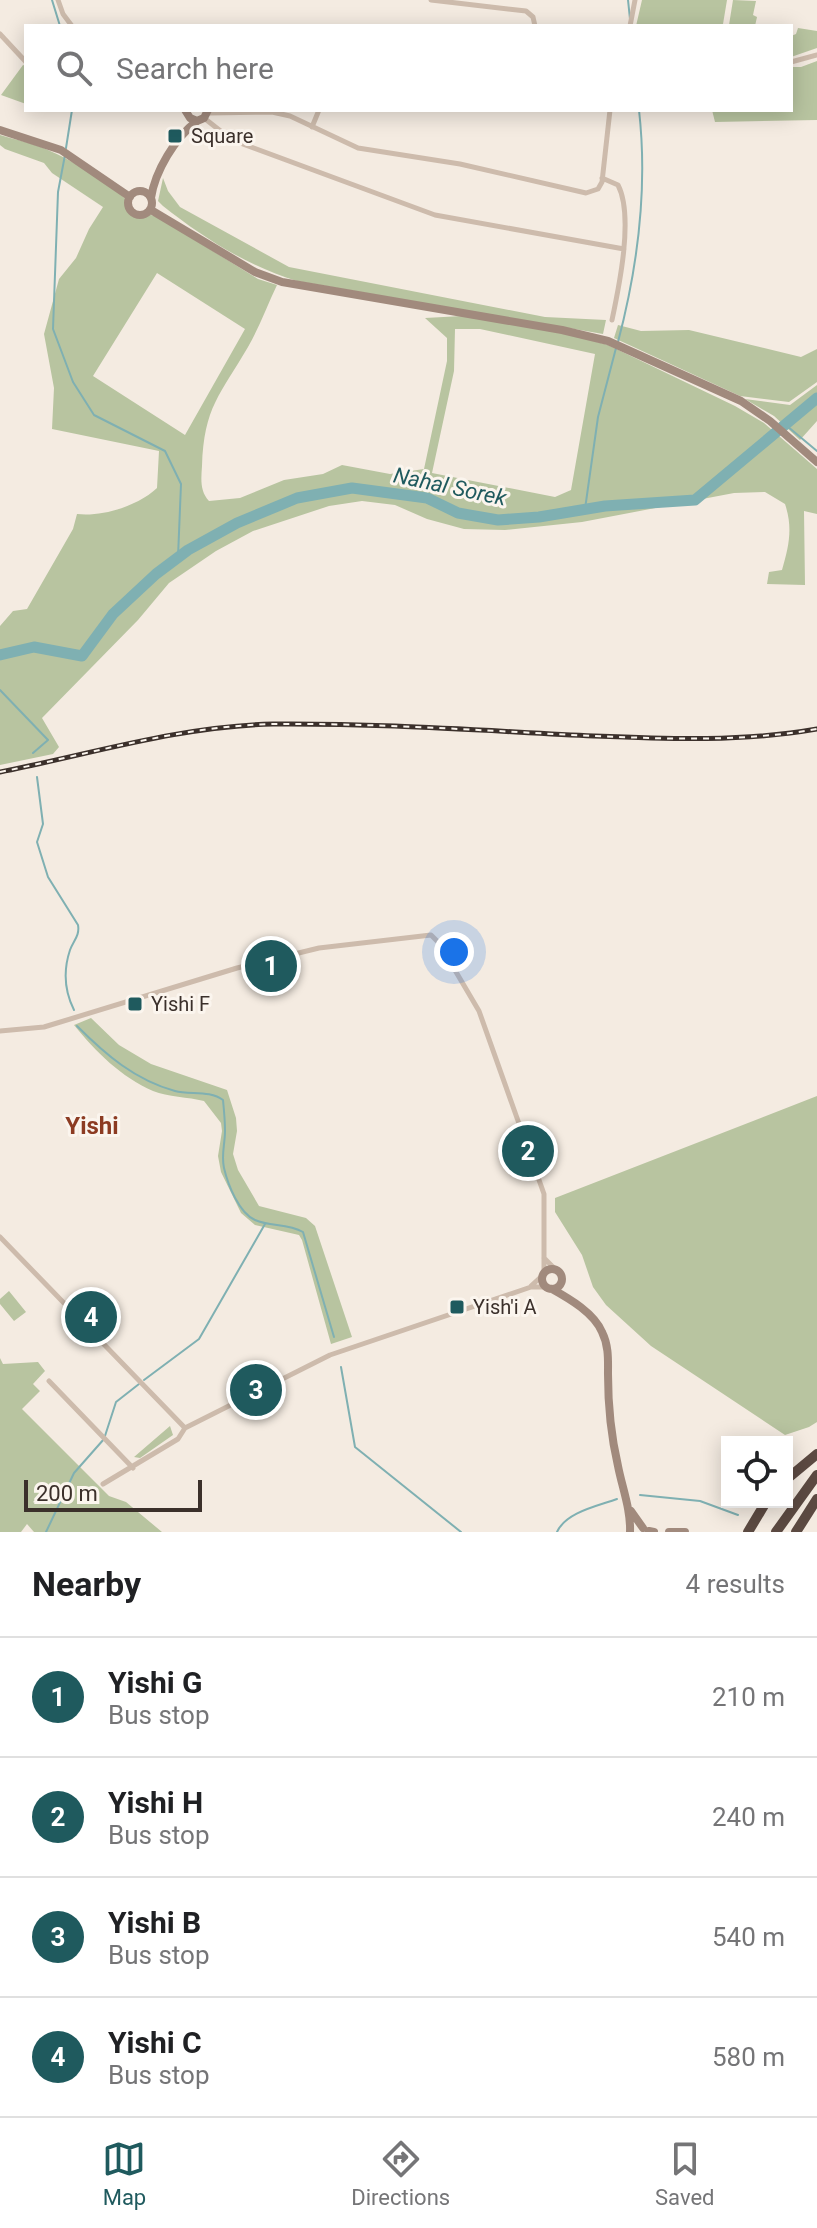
<!DOCTYPE html>
<html lang="en">
<head>
<meta charset="utf-8">
<style>
  body { margin:0; font-family:Roboto,sans-serif; background:#f2f2f2; color:#202124 }
  .controls { position:absolute; right:24px; bottom:24px; display:grid; overflow:hidden; border-radius:0px; box-shadow:0 4px 20px #0003 }
  .controls button { width:72px; height:72px; display:grid; place-items:center; padding:0; border:0; border-bottom:2px solid #e0e0e0; background:#fff; color:#202124; font:40px sans-serif }
  .scale { position:absolute; left:24px; bottom:20px; width:178px; box-sizing:border-box; padding-left:8px; border:4px solid #3b302b; border-top:0; font-size:22px; line-height:28px; white-space:nowrap; color:#3b302b; -webkit-text-stroke:6px #fbf5ee; paint-order:stroke }
  .you { position:absolute; left:454px; top:952px; width:28px; height:28px; margin:-20px; border:6px solid #fff; border-radius:50%; background:#1a73e8; box-shadow:0 0 0 12px #1a73e833 }
  .badge { display:grid; place-items:center; width:52px; height:52px; border-radius:50%; background:#1f5a5e; color:#fff; font-size:26px; font-weight:700 }
  .pin { position:absolute; translate:-50% -50%; border:4px solid #fff; box-shadow:0 2px 8px #0006 }
  .list { margin:0; padding:0; list-style:none }
  h2 { display:flex; justify-content:space-between; align-items:center; height:104px; margin:0; padding:0 32px; font-size:34px }
  h2 small { font-size:26px; font-weight:400; color:#757577 }
  .list li { display:grid; grid-template-columns:52px 1fr auto; gap:24px; align-items:center; box-sizing:border-box; height:120px; padding:0 32px; border-top:2px solid #e0e0e0 }
  .list b { display:block; font-size:30px; white-space:nowrap }
  .list p { margin:0; font-size:26px; white-space:nowrap; color:#757577 }
  .list em { font-size:26px; font-style:normal; color:#757577 }
  .icon { flex:none; width:44px; height:44px; fill:none; stroke:currentColor; stroke-width:2; stroke-linecap:round; stroke-linejoin:round }
  .map { position:relative; flex:none; width:817px; height:1532px; overflow:hidden }
  .search { position:absolute; background:#fff; box-shadow:0 4px 20px #0003; left:24px; right:24px; top:24px; height:88px; display:flex; align-items:center; gap:20px; box-sizing:border-box; padding:0 28px; border-radius:0px; color:#757577; font-size:30px }
  .sheet { height:584px; background:#fff }
  nav { display:flex; justify-content:space-around; align-items:center; box-sizing:border-box; height:112px; border-top:2px solid #e0e0e0; background:#fff; font-size:22px; color:#757577 }
  nav a { display:grid; justify-items:center; gap:4px }
  nav .on { color:#1f5a5e }
  .map>svg:first-child { display:block }
  .green { fill:#b8c4a0; fill-rule:evenodd }
  .lines { fill:none; stroke-linecap:round; stroke-linejoin:round }
  .stream { stroke:#7fb0b2; stroke-width:2 }
  .river { stroke:#7fb0b2; stroke-width:11 }
  .street { stroke:#cdbbac; stroke-width:5 }
  .secondary { stroke:#a18a7d; stroke-width:8 }
  .highway { stroke:#5c4a42; stroke-width:10 }
  .rail-casing { stroke:#3b302b; stroke-width:5 }
  .rail { stroke:#fbf5ee; stroke-width:2; stroke-dasharray:6; stroke-linecap:butt }
  .poi-dot { fill:#1f5a5e; stroke:#fbf5ee; stroke-width:3 }
  .labels { text-anchor:middle; stroke-width:6; stroke-linejoin:round; paint-order:stroke }
  .poi-label { font-size:20px; fill:#3b302b; stroke:#fbf5ee; text-anchor:start }
  .water-label { font-size:22px; font-style:italic; fill:#1f5a5e; stroke:#fbf5ee }
  .quarter-label { font-size:24px; font-weight:bold; fill:#8c3b22; stroke:#fbf5ee }
</style>
</head>
<body>
<div class="map">
<svg width="817" height="1532" viewBox="0 0 817 1532">
  <rect width="100%" height="100%" fill="#f4ebe1"/>
  <path class="green" d="M642,0H727L723,24L714,26H636Z
    M733,0L756,1L753,15L757,17L755,26L729,25Z
    M798,28L817,31V48L791,57V36L796,34Z
    M817,61V120L715,122L712,110H791V67H801Z
    M23,65L26,66V104L1,95Z
    M0,135C16,140 33,143 48,150C69,159 125,189 133,210L158,217L258,279L277,285C267,306 259,328 248,347C220,395 204,407 202,466C201,480 200,491 209,501L240,498L284,480L323,474L342,465L390,474L424,469L447,361V338L425,318L462,316L568,334L608,345L735,406L764,423L817,469V514L804,511L805,585L767,584L769,572L782,570C789,546 793,528 785,504L765,492L734,493L582,522L505,530L464,529L427,519L395,505L362,501L329,506L253,531L216,551L169,583L138,620L42,718L59,747L53,754L0,765V626L13,611L27,609L73,529L77,514C102,517 138,506 157,488L159,451L52,429L54,388L44,334L59,279L76,258L89,229L103,207L52,173L44,163L5,149L0,145ZM157,273L245,329L185,435L93,376ZM455,329H480L595,354L571,490L555,497L432,473L454,371Z
    M163,178L168,191L180,207L289,267L545,317L606,320L603,334L297,281C249,267 202,237 163,206L158,201Z
    M618,325L641,331L689,330L801,357L817,349V382L789,402L740,396L614,338Z
    M817,385V421L800,440L774,416L745,399L790,405Z
    M91,1018L119,1045L151,1064L227,1090L236,1118L237,1131L233,1154L238,1170L259,1206L306,1218L315,1226L352,1337L331,1344L302,1240L299,1235L255,1225L241,1213L221,1172L218,1156L222,1131L221,1123L204,1101C188,1097 168,1097 153,1091C121,1077 96,1052 74,1025Z
    M817,1096V1422L809,1427L785,1435L651,1346L606,1305L593,1287L582,1255L555,1212V1198Z
    M9,1291L26,1312L14,1321L0,1304V1299Z
    M0,1358L3,1364L38,1362L45,1371L33,1384L40,1391L22,1409L109,1496L126,1502L162,1532H34L27,1524L21,1532H0Z
    M170,1426L173,1435L140,1458L134,1457Z"/>
  <g class="lines">
    <path class="stream" d="M52,0L60,26
      M628,0L630,19
      M66,148L72,110
      M65,155L58,192L53,329L73,382L94,415L165,451L181,484L178,557
      M618,342C638,266 648,189 639,110
      M787,426L817,451
      M585,509L598,417L616,348
      M0,690L48,740L33,753
      M37,777L43,824L37,842L48,877L78,925C80,936 73,941 70,950C63,971 64,990 74,1010
      M77,1026C106,1055 135,1080 175,1091C190,1095 210,1090 223,1100C224,1110 225,1121 225,1131C225,1144 221,1155 224,1168C228,1185 239,1213 255,1220C271,1227 287,1223 303,1232L334,1337
      M341,1367L355,1447L461,1532
      M144,1380L199,1339L265,1224
      M640,1495L700,1501L738,1515
      M46,1532L74,1473L104,1439L116,1402L139,1384
      M557,1532C566,1512 598,1506 617,1499"/>
    <path class="river" d="M0,655L34,647L82,656L113,614L156,574L188,550L237,523L297,498L352,488L427,498L458,513L498,520L539,517L605,506L695,500L817,398"/>
    <path class="street" d="M58,0L63,14L72,26
      M431,0L526,11L533,17L535,26
      M630,26L635,0
      M0,34L26,62
      M791,62L817,55
      M207,113L272,112L290,116L358,148L460,164L586,193L598,189L602,182L610,110
      M204,118L232,140L435,215L624,249
      M312,127L319,110
      M602,178L618,185C634,216 619,287 612,320
      M0,1031L44,1027L237,968L319,948L431,935L439,943L479,1011L544,1194V1273
      M0,1237L185,1428
      M544,1258L556,1270
      M531,1286L543,1275
      M49,1381L133,1468
      M103,1484L178,1439L185,1428L330,1355L531,1287H547"/>
    <path class="secondary" d="M185,110L190,118L197,121L204,118L208,110
      M0,130L61,150L130,197
      M128 203a12 12 0 1 1 24 0a12 12 0 1 1-24 0Z
      M151,198C155,171 175,138 197,121
      M151,210L255,272L282,282L562,330L608,341L741,401L770,421L817,462
      M542 1279a10 10 0 1 1 20 0a10 10 0 1 1-20 0Z
      M552,1289C570,1299 594,1313 602,1332C609,1346 608,1360 608,1374C608,1405 611,1436 618,1466C622,1487 631,1510 630,1532
      M631,1511L643,1528
      M649,1531L654,1532
      M669,1532H685"/>
    <path class="highway" d="M787,1479L817,1454
      M748,1532L766,1502
      M776,1532L817,1475
      M796,1532L817,1499"/>
    <g class="rail-casing">
      <path id="rail" d="M0,772C91,754 180,726 273,724C380,723 488,731 594,736C669,739 743,742 817,729"/>
    </g>
    <use href="#rail" class="rail"/>
  </g>
  <g class="poi-dot">
    <rect x="167" y="128" width="16" height="16" rx="4"/>
    <rect x="127" y="996" width="16" height="16" rx="4"/>
    <rect x="449" y="1299" width="16" height="16" rx="4"/>
  </g>
  <g class="labels">
    <g class="poi-label">
      <text x="191" y="143">Square</text>
      <text x="151" y="1011">Yishi F</text>
      <text x="473" y="1314">Yish'i A</text>
    </g>
    <g class="water-label">
      <text transform="translate(450 486) rotate(12)" y="8">Nahal Sorek</text>
    </g>
    <g class="quarter-label">
      <text x="92" y="1134">Yishi</text>
    </g>
  </g>
</svg>
<div class="controls">
<button><svg class="icon" aria-label="locate" viewBox="0 0 24 24"><circle cx="12" cy="12" r="6"/><path d="M12 2v4M12 18v4M2 12h4M18 12h4"/></svg></button>
</div>
<div class="scale">200 m</div>
<div class="you"></div>
<div class="pin badge" style="left:271px;top:966px">1</div>
<div class="pin badge" style="left:528px;top:1151px">2</div>
<div class="pin badge" style="left:256px;top:1390px">3</div>
<div class="pin badge" style="left:91px;top:1317px">4</div>
<div class="search"><svg class="icon" aria-label="search" viewBox="0 0 24 24"><circle cx="10" cy="10" r="6"/><path d="M15 15l6 6"/></svg>Search here</div>
</div>
<section class="sheet">
<h2>Nearby<small>4 results</small></h2>
<ul class="list">
<li><span class="badge">1</span><div><b>Yishi G</b><p>Bus stop</p></div><em>210 m</em></li>
<li><span class="badge">2</span><div><b>Yishi H</b><p>Bus stop</p></div><em>240 m</em></li>
<li><span class="badge">3</span><div><b>Yishi B</b><p>Bus stop</p></div><em>540 m</em></li>
<li><span class="badge">4</span><div><b>Yishi C</b><p>Bus stop</p></div><em>580 m</em></li>
</ul>
</section>
<nav>
<a class="on"><svg class="icon" aria-label="map" viewBox="0 0 24 24"><path d="M3 6l6-2 6 2 6-2v14l-6 2-6-2-6 2zM9 4v14M15 6v14"/></svg>Map</a>
<a><svg class="icon" aria-label="directions" viewBox="0 0 24 24"><path d="M12 3l9 9-9 9-9-9zM9 14v-3h6M13 9l2 2-2 2"/></svg>Directions</a>
<a><svg class="icon" aria-label="saved" viewBox="0 0 24 24"><path d="M7 4h10v16l-5-4-5 4z"/></svg>Saved</a>
</nav>
</body>
</html>
